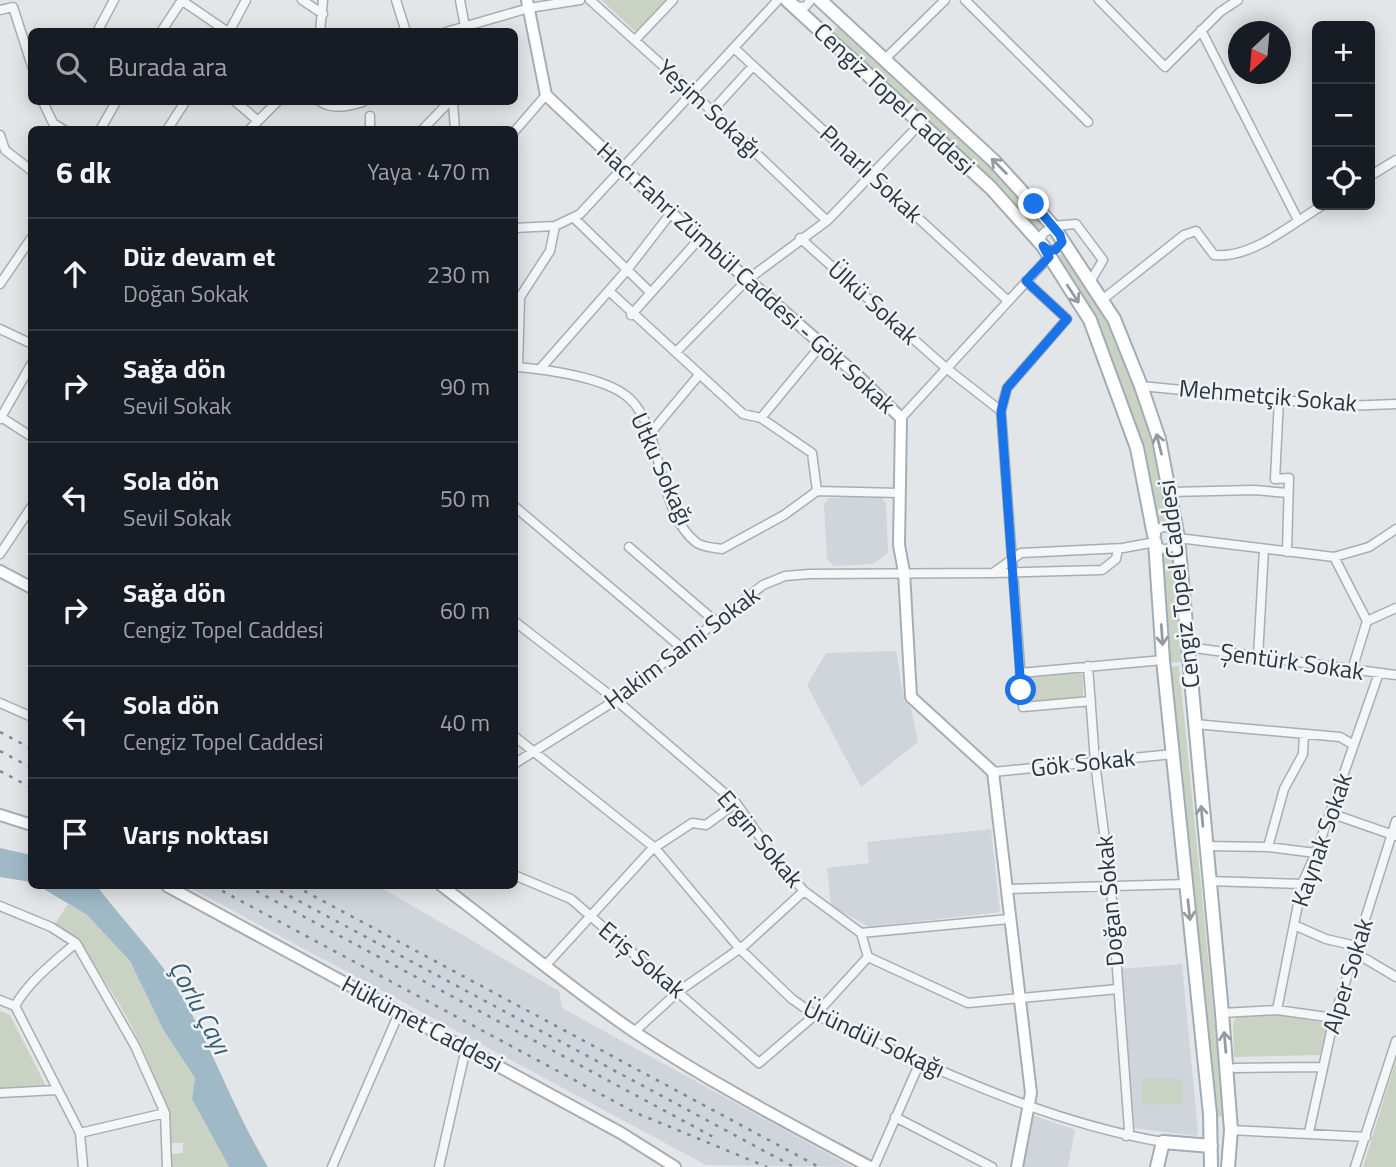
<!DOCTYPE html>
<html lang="tr">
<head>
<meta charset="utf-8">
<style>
  body { margin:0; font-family:"Titillium Web",sans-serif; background:#20242c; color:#f1f3f6 }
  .controls { position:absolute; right:21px; top:21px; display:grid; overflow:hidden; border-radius:10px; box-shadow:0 4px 18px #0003 }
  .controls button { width:63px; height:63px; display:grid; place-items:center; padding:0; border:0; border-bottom:2px solid #363941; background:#171b24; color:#f1f3f6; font:35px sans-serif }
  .compass { position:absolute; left:1228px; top:21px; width:63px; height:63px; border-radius:50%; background:#171b24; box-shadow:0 4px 18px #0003; rotate:206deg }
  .stop { position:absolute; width:21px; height:21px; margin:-16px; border:5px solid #1a73e8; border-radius:50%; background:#fff }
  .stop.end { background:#1a73e8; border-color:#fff; box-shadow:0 2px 7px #0008 }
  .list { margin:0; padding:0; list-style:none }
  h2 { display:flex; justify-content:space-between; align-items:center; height:91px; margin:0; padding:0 28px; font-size:30px }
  h2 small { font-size:23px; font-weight:400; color:#9ea1a6 }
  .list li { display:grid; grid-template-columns:46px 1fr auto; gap:21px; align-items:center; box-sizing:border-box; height:112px; padding:0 28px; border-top:2px solid #363941 }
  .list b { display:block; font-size:26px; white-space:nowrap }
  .list p { margin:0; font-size:23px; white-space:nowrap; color:#9ea1a6 }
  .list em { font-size:23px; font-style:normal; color:#9ea1a6 }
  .icon { flex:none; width:38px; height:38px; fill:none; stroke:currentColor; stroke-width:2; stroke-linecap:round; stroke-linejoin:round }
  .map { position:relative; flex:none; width:1396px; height:1167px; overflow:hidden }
  .search { position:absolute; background:#171b24; box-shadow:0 4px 18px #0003; left:28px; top:28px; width:490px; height:77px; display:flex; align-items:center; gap:18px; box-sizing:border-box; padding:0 24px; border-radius:10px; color:#9ea1a6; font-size:26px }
  .panel { position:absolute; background:#171b24; box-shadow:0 4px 18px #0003; left:28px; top:126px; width:490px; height:763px; border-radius:10px }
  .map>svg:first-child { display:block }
  .built { fill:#d0d5db }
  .green { fill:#cad3c3 }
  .water { fill:#9fb9c7 }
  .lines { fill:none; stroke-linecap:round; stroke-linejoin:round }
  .street-casing { stroke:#a7aeb3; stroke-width:11 }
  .secondary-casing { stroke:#a7aeb3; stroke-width:14 }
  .primary-casing { stroke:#a2acb4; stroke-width:16 }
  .street { stroke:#f4f6f8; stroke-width:8 }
  .secondary { stroke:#fff; stroke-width:10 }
  .primary { stroke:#fff; stroke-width:12 }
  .rail { stroke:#7c8892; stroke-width:2.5; stroke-dasharray:3.5 7; stroke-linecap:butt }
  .oneway { stroke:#959aa0 }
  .route { stroke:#1a73e8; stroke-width:9 }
  .labels { text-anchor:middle; stroke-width:5; stroke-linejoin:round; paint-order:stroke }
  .street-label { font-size:24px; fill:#2b3640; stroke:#f1f4f7 }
  .water-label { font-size:26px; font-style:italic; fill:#375b71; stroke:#f1f4f7 }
</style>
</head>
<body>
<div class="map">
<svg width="1396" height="1167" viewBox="0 0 1396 1167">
  <rect width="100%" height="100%" fill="#e2e6e9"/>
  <path class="built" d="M880,496L886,503L888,553L873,564L834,566L827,559L824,504L829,498Z
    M896,651L904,701L911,707L918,742L861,787L807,685L826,653Z
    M991,829L1000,912L869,927L831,906L827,868L869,863L867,842Z
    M187,886H378L559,991L562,1008L852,1167L706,1165Z
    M1182,964L1198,1131L1197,1136L1133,1128L1120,969Z
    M1032,1115L1075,1130L1068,1167H1021Z"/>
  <path class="green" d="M601,0H664L665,1L636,32Z
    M839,25L1011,186L1045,226L1037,232L831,33Z
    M1066,250C1124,329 1152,427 1168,522L1157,524L1140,440L1128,401L1109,355L1057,257Z
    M1173,551L1181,662L1170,663L1160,552Z
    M1179,666L1224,1116L1212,1118L1167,667Z
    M1078,670L1083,675V698L1028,701L1024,677L1026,675Z
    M68,904L87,915L130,961L164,1031L195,1078L192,1099L229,1167H172L171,1154L183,1153V1143H171C166,1078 106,963 55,924Z
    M0,1011L10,1015L46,1086L0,1088Z
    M1277,1013L1322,1023L1328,1029L1320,1055L1234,1057L1233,1023L1238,1014Z
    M1396,1060V1167H1363Z
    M1182,1079L1183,1104L1142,1105V1079Z"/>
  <path class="water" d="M0,848L31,855V882L0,877Z
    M39,886H93L100,890C123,920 150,948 171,979C210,1038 231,1107 268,1167H229L192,1099L195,1078L164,1031L130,961L87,915Z"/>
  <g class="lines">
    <g class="street-casing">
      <path id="street" d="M181,0L228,32
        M302,0L323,14
        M396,0L406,32
        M460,0L466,32
        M590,0L693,93L826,220
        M965,0L1088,122
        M1099,0L1165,67L1220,12L1238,0
        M794,6L805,7L811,0
        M0,10L13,7L32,66
        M1201,30L1298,220
        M97,32L114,0
        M161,32L182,0
        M229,32L246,0
        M320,32L323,0
        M446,32L529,8L580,0
        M635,40L673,0
        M734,48L1007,300
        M884,60L945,0
        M43,102L53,123L64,130
        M236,102L257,120
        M321,102C334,110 350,106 363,102
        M453,102L455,130
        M712,111L753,66
        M100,130L116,102
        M167,130L185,102
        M249,130L277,102
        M370,130V116
        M422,130L449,102
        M514,132L546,95
        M0,135L5,150L32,171
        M1370,176L1396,160
        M574,218L651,293
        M555,226L550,251L520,297L518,367C549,370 607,377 630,399C662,428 658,515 697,543C703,547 715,548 722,549L784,515L817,491
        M1053,226L1076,224L1103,260L1090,282
        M514,228L555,226L580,214L778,0
        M1041 240a10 10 0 1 1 20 0a10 10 0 1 1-20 0Z
        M800,238L946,368L1001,411L1023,707L1091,701
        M0,284L32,237
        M609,291L743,414L761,418L812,453L817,491
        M1102,300L1184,235L1196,231L1214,255C1252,259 1291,224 1323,205
        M631,315L700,238
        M0,329L32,344
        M676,352L747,280L828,220L920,124
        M540,369L627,270L671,213
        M1141,386L1345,406L1396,404
        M1279,399L1275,479L1289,478L1287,552
        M1001,411L1007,388L1067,319L1026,281
        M1,417L32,437
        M761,418L822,344
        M901,418L1049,257
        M0,419L32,363
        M648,436L699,375
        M817,491L898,493
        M1170,492L1254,490L1288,493
        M514,506L682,648
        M1154 538a11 11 0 1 1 22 0a11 11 0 1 1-22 0Z
        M1178,538L1334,557L1369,547L1396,529
        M629,547L716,622
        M0,554L32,506
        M1334,557L1367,621
        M993,573L1102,570L1116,559L1118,549
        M514,621L616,700L736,803L772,854L804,891L861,933L1009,919
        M1187,647L1396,675
        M1258,657L1264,549
        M1088,666L1095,762L1111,888L1129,1130L1126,1136
        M1352,670L1367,621L1396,608
        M1020,673L1163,660
        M0,703L32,717
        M1195,724L1340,737L1354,745
        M514,736L655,848L740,949L792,999L815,1015C928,1065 1040,1121 1163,1142
        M514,764L616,700L763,585L785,576L809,574L993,573L1021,553L1123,548L1155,542
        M993,772L1173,754
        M1330,813L1396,836
        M1205,846L1268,847L1316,853
        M1268,847L1284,789L1303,754L1304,734
        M514,875L571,899L759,1063L815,1015L868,957
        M1208,881L1302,884
        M1006,889L1187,884
        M0,906L51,927L76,943L135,1046L165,1113L167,1167
        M1294,925L1326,939L1356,946
        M861,933L868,957
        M1354,952L1396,977
        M868,957L968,1003L1118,989
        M545,966L651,850L692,823L706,825L736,803
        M0,1000L15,1006L80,1133L83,1167
        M15,1006C29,981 54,962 76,943
        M1277,1010L1302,884L1316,853L1379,673
        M1222,1013L1277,1010L1334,1018
        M634,1032L679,991L745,945L804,891
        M1235,1068L1322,1067
        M0,1093L57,1090
        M895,1117L992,1167
        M1231,1130L1366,1137
        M1309,1132L1334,1018L1396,821
        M80,1133L165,1113
        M332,1167L399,1013
        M439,1167L466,1048
        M874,1167L920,1062
        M1355,1167L1396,1041"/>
    </g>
    <g class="secondary-casing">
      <path id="secondary" d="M527,0L546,95L671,213L857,375L901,418L899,545L904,572L911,697L993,772L1031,1093L1017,1167
        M0,571L32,588
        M0,815L32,825
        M167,886L621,1133L675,1167
        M442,886C506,934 567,986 633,1031C709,1082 790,1124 870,1167"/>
    </g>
    <g class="primary-casing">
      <path id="primary" d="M787,0L991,188L1043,246L1090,320L1137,448L1154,535
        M820,0L994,161L1053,226L1114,319L1141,386L1159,439L1178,538L1222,1013L1231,1130L1228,1167
        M1155,542L1163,660L1210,1114L1211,1167
        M1157,1167L1163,1142L1211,1146"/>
    </g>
    <use href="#street" class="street"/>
    <use href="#secondary" class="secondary"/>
    <use href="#primary" class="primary"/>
    <path class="rail" d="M0,732L32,749
      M0,751L32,768
      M0,771L32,788
      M213,886L634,1112L767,1167
      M247,886L717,1139
      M271,886L794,1167
      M295,886L819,1167"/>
  </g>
  <defs><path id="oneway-shaft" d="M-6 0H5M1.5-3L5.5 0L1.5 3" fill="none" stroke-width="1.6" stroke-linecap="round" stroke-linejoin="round" transform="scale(1.75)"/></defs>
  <g class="oneway">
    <use href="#oneway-shaft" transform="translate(999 166) rotate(-135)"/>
    <use href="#oneway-shaft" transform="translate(1073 294) rotate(57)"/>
    <use href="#oneway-shaft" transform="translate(1159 444) rotate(-104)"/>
    <use href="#oneway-shaft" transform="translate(1162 635) rotate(86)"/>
    <use href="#oneway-shaft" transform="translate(1202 816) rotate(-95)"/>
    <use href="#oneway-shaft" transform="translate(1189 910) rotate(84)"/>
    <use href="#oneway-shaft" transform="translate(1225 1042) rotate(-95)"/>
  </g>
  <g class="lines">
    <path class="route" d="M1021,690L1001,411L1007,388L1067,319L1026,281L1049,257L1043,246L1048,250H1055L1062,242L1060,235L1034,204"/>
  </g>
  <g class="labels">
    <g class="street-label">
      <text transform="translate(894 99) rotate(43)" y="8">Cengiz Topel Caddesi</text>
      <text transform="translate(709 109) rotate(43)" y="8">Yeşim Sokağı</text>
      <text transform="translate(871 174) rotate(43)" y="8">Pınarlı Sokak</text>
      <text transform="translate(746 278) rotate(42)" y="8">Hacı Fahri Zümbül Caddesi - Gök Sokak</text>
      <text transform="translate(873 303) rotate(42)" y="8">Ülkü Sokak</text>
      <text transform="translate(1268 396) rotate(5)" y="8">Mehmetçik Sokak</text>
      <text transform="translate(662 469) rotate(66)" y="8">Utku Sokağı</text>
      <text transform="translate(1179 584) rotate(-97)" y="8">Cengiz Topel Caddesi</text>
      <text transform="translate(682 648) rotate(-37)" y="8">Hakim Sami Sokak</text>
      <text transform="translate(1292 662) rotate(8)" y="8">Şentürk Sokak</text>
      <text transform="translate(1083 763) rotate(-6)" y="8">Gök Sokak</text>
      <text transform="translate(760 839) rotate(50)" y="8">Ergin Sokak</text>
      <text transform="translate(1322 840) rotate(-71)" y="8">Kaynak Sokak</text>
      <text transform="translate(1110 901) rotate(-95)" y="8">Doğan Sokak</text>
      <text transform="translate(642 960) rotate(40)" y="8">Eriş Sokak</text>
      <text transform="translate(1348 976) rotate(-73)" y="8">Alper Sokak</text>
      <text transform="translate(422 1024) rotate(28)" y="8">Hükümet Caddesi</text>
      <text transform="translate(874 1039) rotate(25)" y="8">Üründül Sokağı</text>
    </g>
    <g class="water-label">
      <text transform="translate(200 1007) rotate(62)" y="9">Çorlu Çayı</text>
    </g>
  </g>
</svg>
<div class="controls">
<button>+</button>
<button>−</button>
<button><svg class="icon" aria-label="locate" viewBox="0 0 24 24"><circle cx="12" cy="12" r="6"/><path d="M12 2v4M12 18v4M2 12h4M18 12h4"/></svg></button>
</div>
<svg class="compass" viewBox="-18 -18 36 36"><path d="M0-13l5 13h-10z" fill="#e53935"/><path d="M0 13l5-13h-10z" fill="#9ea1a6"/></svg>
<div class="stop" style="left:1021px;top:690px"></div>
<div class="stop end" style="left:1034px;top:204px"></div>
<div class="search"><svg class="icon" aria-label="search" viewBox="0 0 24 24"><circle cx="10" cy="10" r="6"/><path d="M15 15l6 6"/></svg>Burada ara</div>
<section class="panel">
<h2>6 dk<small>Yaya · 470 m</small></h2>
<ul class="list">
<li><svg class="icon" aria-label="ahead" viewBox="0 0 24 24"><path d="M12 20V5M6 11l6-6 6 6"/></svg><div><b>Düz devam et</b><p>Doğan Sokak</p></div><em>230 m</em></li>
<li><svg class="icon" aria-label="right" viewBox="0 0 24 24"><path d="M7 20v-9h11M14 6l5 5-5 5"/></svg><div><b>Sağa dön</b><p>Sevil Sokak</p></div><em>90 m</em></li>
<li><svg class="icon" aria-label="left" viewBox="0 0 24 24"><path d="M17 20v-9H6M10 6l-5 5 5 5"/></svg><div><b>Sola dön</b><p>Sevil Sokak</p></div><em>50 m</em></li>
<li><svg class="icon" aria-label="right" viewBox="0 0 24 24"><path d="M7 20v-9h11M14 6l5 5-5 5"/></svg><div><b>Sağa dön</b><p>Cengiz Topel Caddesi</p></div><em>60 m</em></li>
<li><svg class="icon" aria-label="left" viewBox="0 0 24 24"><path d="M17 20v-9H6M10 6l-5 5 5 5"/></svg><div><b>Sola dön</b><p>Cengiz Topel Caddesi</p></div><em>40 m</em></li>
<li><svg class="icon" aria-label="arrive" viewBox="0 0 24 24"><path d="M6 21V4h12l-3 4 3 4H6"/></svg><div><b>Varış noktası</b></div></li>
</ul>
</section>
</div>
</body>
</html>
